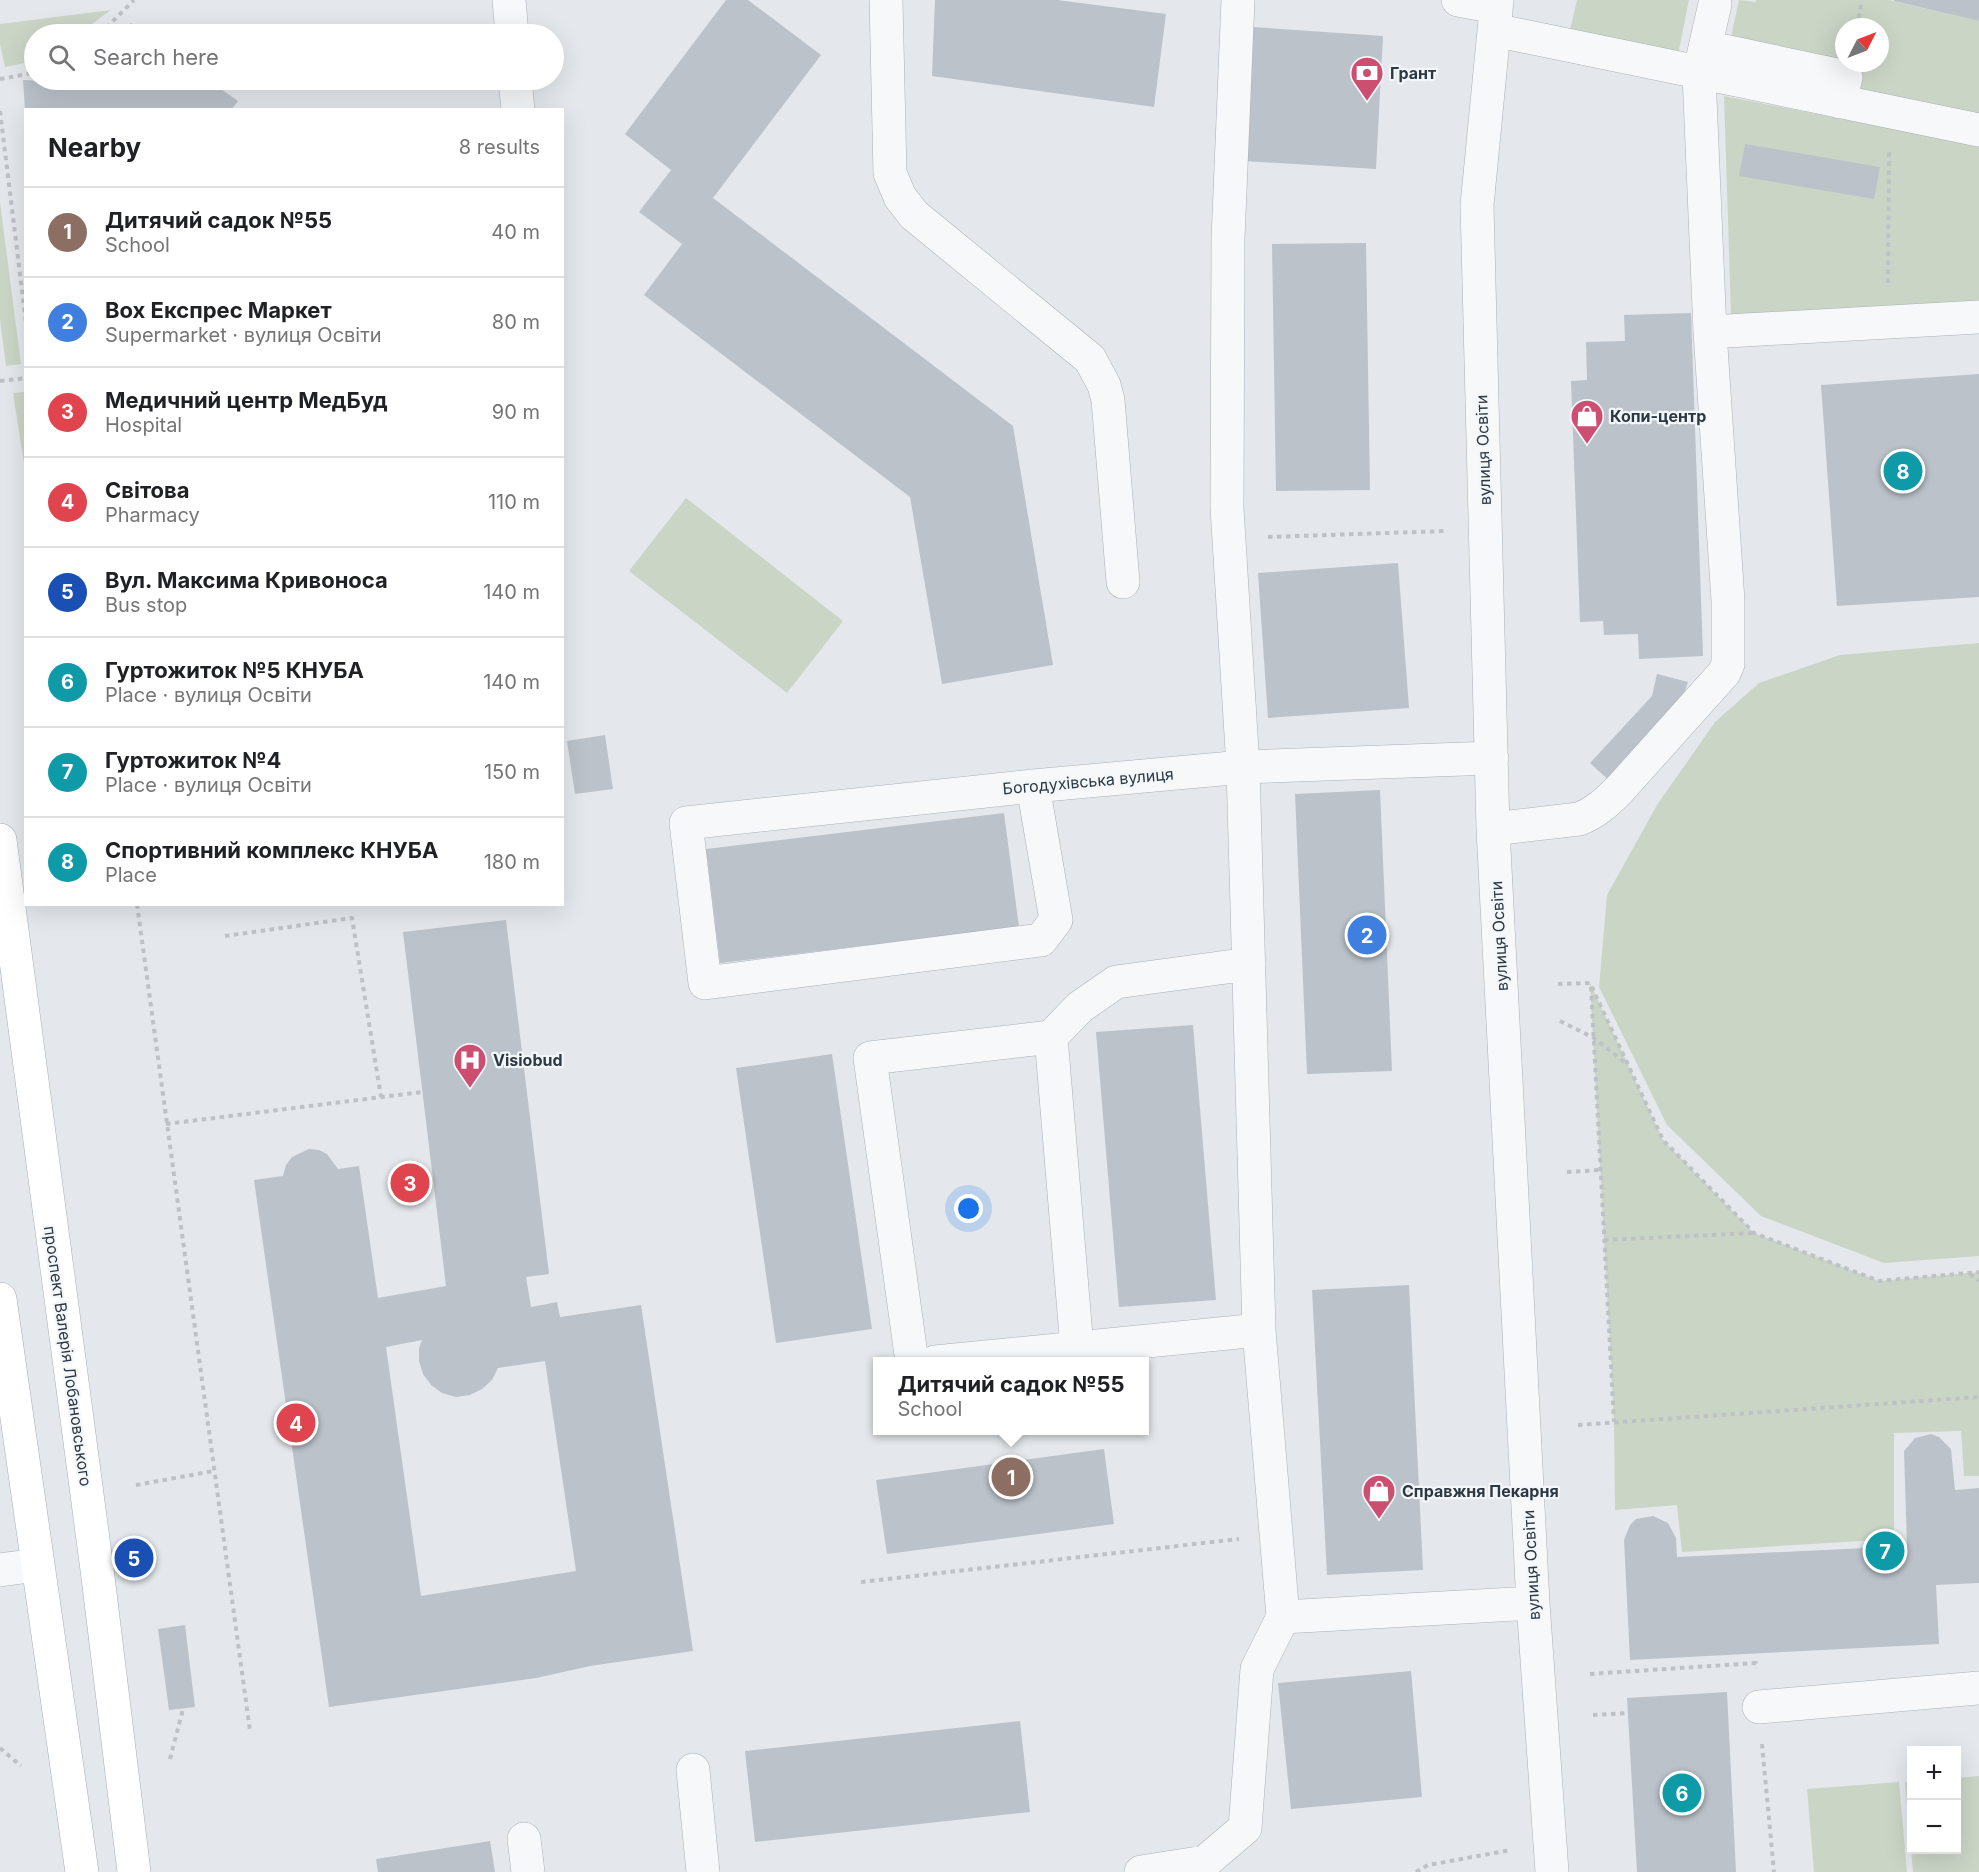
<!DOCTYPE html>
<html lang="en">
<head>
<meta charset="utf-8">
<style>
  body { margin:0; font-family:Inter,sans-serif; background:#f2f2f2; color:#202124 }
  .controls { position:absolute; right:18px; bottom:18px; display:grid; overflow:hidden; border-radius:0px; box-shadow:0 6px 24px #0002 }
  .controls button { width:54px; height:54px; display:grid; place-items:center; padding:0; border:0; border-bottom:2px solid #e0e0e0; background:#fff; color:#202124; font:30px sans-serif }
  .compass { position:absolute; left:1835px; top:18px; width:54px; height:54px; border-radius:50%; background:#fff; box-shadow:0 6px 24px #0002; rotate:48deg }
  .you { position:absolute; left:969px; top:1209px; width:21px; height:21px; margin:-15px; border:4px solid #fff; border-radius:50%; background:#1a73e8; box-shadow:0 0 0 9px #1a73e833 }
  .badge { display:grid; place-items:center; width:39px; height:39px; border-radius:50%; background:#1a73e8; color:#fff; font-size:20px; font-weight:700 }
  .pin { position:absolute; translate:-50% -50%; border:3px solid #fff; box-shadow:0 2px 6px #0006 }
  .popup { position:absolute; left:873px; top:1357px; width:276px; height:78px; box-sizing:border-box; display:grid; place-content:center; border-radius:0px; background:#fff; filter:drop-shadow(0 2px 4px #0005); font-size:20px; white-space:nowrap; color:#757577 }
  .popup b { font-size:22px; color:#202124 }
  .popup::after { content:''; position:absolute; left:50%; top:100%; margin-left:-12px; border:12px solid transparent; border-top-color:#fff }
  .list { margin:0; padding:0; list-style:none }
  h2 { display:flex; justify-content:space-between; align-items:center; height:78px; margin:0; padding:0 24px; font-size:26px }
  h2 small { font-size:20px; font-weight:400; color:#757577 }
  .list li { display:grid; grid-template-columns:39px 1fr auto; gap:18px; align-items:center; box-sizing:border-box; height:90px; padding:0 24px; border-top:2px solid #e0e0e0 }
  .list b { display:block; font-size:22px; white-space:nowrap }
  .list p { margin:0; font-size:20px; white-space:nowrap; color:#757577 }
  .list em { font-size:20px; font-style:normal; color:#757577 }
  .icon { flex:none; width:33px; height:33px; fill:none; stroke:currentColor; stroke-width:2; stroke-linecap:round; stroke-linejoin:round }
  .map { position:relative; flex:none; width:1979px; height:1872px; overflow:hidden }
  .search { position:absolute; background:#fff; box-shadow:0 6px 24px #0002; left:24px; top:24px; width:540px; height:66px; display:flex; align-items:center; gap:15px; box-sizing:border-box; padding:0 21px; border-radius:33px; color:#757577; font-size:22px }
  .panel { position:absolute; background:#fff; box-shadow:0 6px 24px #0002; left:24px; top:108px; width:540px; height:798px; border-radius:0px }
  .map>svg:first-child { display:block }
  .green { fill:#cbd5c6; fill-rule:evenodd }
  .building { fill:#bbc2c9; fill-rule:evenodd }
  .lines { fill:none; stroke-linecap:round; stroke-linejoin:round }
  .minor-casing { stroke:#a9b0b6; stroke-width:34 }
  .major-casing { stroke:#a4aeb7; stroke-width:34 }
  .path { stroke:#bec2c7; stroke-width:4; stroke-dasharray:4.5 4.5; stroke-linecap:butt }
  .minor { stroke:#f7f8fa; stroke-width:33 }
  .major { stroke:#fff; stroke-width:33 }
  .labels { text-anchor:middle; stroke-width:4.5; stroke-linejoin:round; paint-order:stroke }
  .poi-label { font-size:16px; font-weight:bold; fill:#2c3844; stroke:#f4f7f9; text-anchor:start }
  .street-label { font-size:16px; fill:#2c3844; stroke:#f4f7f9 }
</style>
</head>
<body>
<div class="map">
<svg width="1979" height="1872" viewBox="0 0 1979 1872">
  <rect width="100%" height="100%" fill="#e4e8ec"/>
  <path class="green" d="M1577,0H1689L1678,55L1569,34Z
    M1739,0L1756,2V0H1889L1979,21V117L1725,65ZM1844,27H1880V63H1844Z
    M111,10L78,34H34V61L5,67L0,44V24Z
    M1724,96L1979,146V302L1731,315Z
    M0,202L21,364L6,366L0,320Z
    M25,392H26L25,470L13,393Z
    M686,498L843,621L787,693L629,571Z
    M1979,643V1256L1884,1263L1761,1216L1667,1125L1599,987L1607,895L1657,805L1715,722L1759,683L1840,655Z
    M1590,983L1663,1140L1754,1233L1879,1281L1979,1272V1476H1964L1961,1431L1894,1433V1539L1682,1552L1677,1505L1615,1510L1614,1422Z
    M1979,1776V1872H1913L1905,1782L1911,1781L1912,1850H1956L1957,1778Z
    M1899,1782L1907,1872H1814L1807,1789Z"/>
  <path class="building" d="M726,0H748L821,55L713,198L1013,426L1053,665L942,684L910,497L644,295L682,244L639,212L671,170L625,134Z
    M935,0H1057L1166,14L1154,107L932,76Z
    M1894,0H1979V21L1894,1Z
    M131,23L147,34H122Z
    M1252,27L1383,36L1376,169L1244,161Z
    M23,80L85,83L87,80H208L238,101L231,110H25Z
    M1745,144L1880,167L1874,199L1739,176Z
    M1366,243L1370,490L1276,491L1272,244Z
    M1691,313L1703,656L1639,659L1638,634L1604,635L1603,621L1580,622L1571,381L1587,380L1586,342L1625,341L1624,315Z
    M1979,374V597L1837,606L1821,385Z
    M1398,563L1409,708L1268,718L1258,573Z
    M1657,674L1688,682L1678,712L1613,784L1590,763L1652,696Z
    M605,735L613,789L575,794L567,741Z
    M1380,790L1392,1071L1307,1074L1295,794Z
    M1004,813L1019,927L720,963L706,849Z
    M506,920L549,1274L526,1277L531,1307L557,1302L560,1317L641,1305L693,1651L590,1666L536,1678L329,1707L254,1180L283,1176L286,1165L292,1157L309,1149L319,1150L327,1154L338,1169L359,1166L378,1298L446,1286L403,932ZM422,1340L419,1348V1361L423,1374L431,1385L442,1393L456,1397L470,1395L482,1389L492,1380L498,1368L545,1361L576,1571L421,1596L386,1347Z
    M1193,1025L1216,1300L1119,1307L1096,1032Z
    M832,1054L872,1329L776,1343L736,1068Z
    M1409,1285L1423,1570L1327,1575L1312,1290Z
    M1931,1434L1939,1437L1951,1449L1955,1490L1979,1488V1583L1936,1585L1939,1644L1630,1660L1624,1540L1630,1525L1636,1519L1653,1516L1668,1523L1676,1538L1677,1557L1907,1546L1904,1451L1915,1438Z
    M1104,1449L1114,1524L887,1554L876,1480Z
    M185,1625L195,1707L169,1710L158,1629Z
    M1411,1671L1422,1797L1291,1809L1278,1683Z
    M1727,1692L1736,1872H1637L1627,1698Z
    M1020,1721L1030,1812L755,1842L745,1751Z
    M490,1841L495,1872H378L376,1859Z"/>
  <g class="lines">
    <g class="minor-casing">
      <path id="minor" d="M509,0L512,34
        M886,0L890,173L900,197L914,215L1090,359L1104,385L1108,400L1123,582
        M1458,0L1496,7
        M1497,0L1477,205L1493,829L1533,1603L1552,1872
        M1494,30L1979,130
        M1705,47L1846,77L1840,102
        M515,80L518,110
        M1710,332L1979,317
        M1033,786L1056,920L1041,940L705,983L686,823L1033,786L1243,767L1492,758
        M1493,829L1579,819C1595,813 1606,803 1619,790L1724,673L1728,664V601L1710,332L1699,74L1715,4
        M1051,1037L1077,1348
        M912,1362L870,1058L1051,1037L1080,1007L1116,982L1249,964
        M935,1362L1259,1330
        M0,1570L37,1565
        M1283,1617L1533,1603
        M1759,1707L1979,1688
        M693,1770L703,1872
        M524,1839L528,1872
        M1141,1872L1205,1862L1245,1828L1257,1669L1283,1617L1259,1330L1243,767L1227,508L1228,239L1238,0"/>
    </g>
    <g class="major-casing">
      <path id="major" d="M0,840L98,1577L134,1872
        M0,1299L82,1872"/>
    </g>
    <path class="path" d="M1857,27L1862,0
      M100,34L134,0
      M0,79L34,73
      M0,111L26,323
      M1888,283L1889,150
      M0,381L26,378
      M1268,537L1446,531
      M137,904L250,1731
      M225,936L352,918L381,1097
      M1558,984L1590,983L1663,1140L1754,1233L1879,1281L1979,1272
      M1591,987L1614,1422
      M1560,1021L1594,1038L1628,1065
      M166,1124L422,1092
      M1567,1172L1600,1170
      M1604,1240L1753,1233
      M1970,1274L1979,1281
      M1578,1425L1979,1397
      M136,1485L214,1471
      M861,1582L1239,1539
      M1590,1674L1756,1663V1668
      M1593,1715L1628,1713
      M1762,1744L1774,1872
      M0,1748L21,1766
      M170,1759L183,1709L170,1627
      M1416,1872L1428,1865L1511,1850"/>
    <use href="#minor" class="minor"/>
    <use href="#major" class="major"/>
  </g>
  <defs>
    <g id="bank-pin" transform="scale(1.725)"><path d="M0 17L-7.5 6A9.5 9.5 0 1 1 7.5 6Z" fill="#cc4e70" stroke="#f4f7f9"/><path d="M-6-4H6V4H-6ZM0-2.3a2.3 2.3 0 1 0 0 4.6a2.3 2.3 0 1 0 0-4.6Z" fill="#fff"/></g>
    <g id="shop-pin" transform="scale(1.725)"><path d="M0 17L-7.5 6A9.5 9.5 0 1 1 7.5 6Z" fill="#cc4e70" stroke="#f4f7f9"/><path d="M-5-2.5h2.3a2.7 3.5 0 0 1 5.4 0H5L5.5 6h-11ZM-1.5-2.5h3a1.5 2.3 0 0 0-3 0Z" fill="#fff"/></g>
    <g id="hospital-pin" transform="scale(1.725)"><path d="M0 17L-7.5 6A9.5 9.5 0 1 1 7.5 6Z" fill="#cc4e70" stroke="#f4f7f9"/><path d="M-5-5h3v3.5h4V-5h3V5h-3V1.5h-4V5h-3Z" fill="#fff"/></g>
  </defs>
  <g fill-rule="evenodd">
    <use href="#bank-pin" x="1367" y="73"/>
    <use href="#shop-pin" x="1587" y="416"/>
    <use href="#hospital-pin" x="470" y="1060"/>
    <use href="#shop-pin" x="1379" y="1491"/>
  </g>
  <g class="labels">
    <g class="poi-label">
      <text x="1390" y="79">Грант</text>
      <text x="1610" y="422">Копи-центр</text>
      <text x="493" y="1066">Visiobud</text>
      <text x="1402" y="1497">Справжня Пекарня</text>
    </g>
    <g class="street-label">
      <text transform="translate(1483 450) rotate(-92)" y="6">вулиця Освіти</text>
      <text transform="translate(1088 781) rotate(-5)" y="6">Богодухівська вулиця</text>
      <text transform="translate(1499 936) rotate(-93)" y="6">вулиця Освіти</text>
      <text transform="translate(68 1356) rotate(82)" y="6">проспект Валерія Лобановського</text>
      <text transform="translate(1531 1565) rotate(-93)" y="6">вулиця Освіти</text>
    </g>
  </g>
</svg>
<div class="controls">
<button>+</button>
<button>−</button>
</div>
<svg class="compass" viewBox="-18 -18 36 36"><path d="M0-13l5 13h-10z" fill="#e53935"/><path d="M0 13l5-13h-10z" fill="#757577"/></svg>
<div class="you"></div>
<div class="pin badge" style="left:1011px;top:1477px;background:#8d6e63">1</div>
<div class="popup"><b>Дитячий садок №55</b>School</div>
<div class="pin badge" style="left:1367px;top:935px;background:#3f7fe0">2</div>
<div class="pin badge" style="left:410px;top:1183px;background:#e0444e">3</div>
<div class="pin badge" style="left:296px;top:1423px;background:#e0444e">4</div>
<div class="pin badge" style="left:134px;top:1558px;background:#1a4fb4">5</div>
<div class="pin badge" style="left:1682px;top:1793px;background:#0f9aa8">6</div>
<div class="pin badge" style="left:1885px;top:1551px;background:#0f9aa8">7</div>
<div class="pin badge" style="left:1903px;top:471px;background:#0f9aa8">8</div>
<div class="search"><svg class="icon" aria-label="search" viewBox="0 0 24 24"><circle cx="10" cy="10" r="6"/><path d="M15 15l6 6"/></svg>Search here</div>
<section class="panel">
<h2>Nearby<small>8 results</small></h2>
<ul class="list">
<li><span class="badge" style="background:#8d6e63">1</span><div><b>Дитячий садок №55</b><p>School</p></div><em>40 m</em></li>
<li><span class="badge" style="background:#3f7fe0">2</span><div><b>Box Експрес Маркет</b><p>Supermarket · вулиця Освіти</p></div><em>80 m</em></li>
<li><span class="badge" style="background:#e0444e">3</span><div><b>Медичний центр МедБуд</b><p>Hospital</p></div><em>90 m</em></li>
<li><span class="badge" style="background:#e0444e">4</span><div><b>Світова</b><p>Pharmacy</p></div><em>110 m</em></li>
<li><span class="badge" style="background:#1a4fb4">5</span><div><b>Вул. Максима Кривоноса</b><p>Bus stop</p></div><em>140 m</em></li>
<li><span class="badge" style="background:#0f9aa8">6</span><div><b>Гуртожиток №5 КНУБА</b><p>Place · вулиця Освіти</p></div><em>140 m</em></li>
<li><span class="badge" style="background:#0f9aa8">7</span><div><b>Гуртожиток №4</b><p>Place · вулиця Освіти</p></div><em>150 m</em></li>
<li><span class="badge" style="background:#0f9aa8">8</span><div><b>Спортивний комплекс КНУБА</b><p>Place</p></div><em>180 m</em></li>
</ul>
</section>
</div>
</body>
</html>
